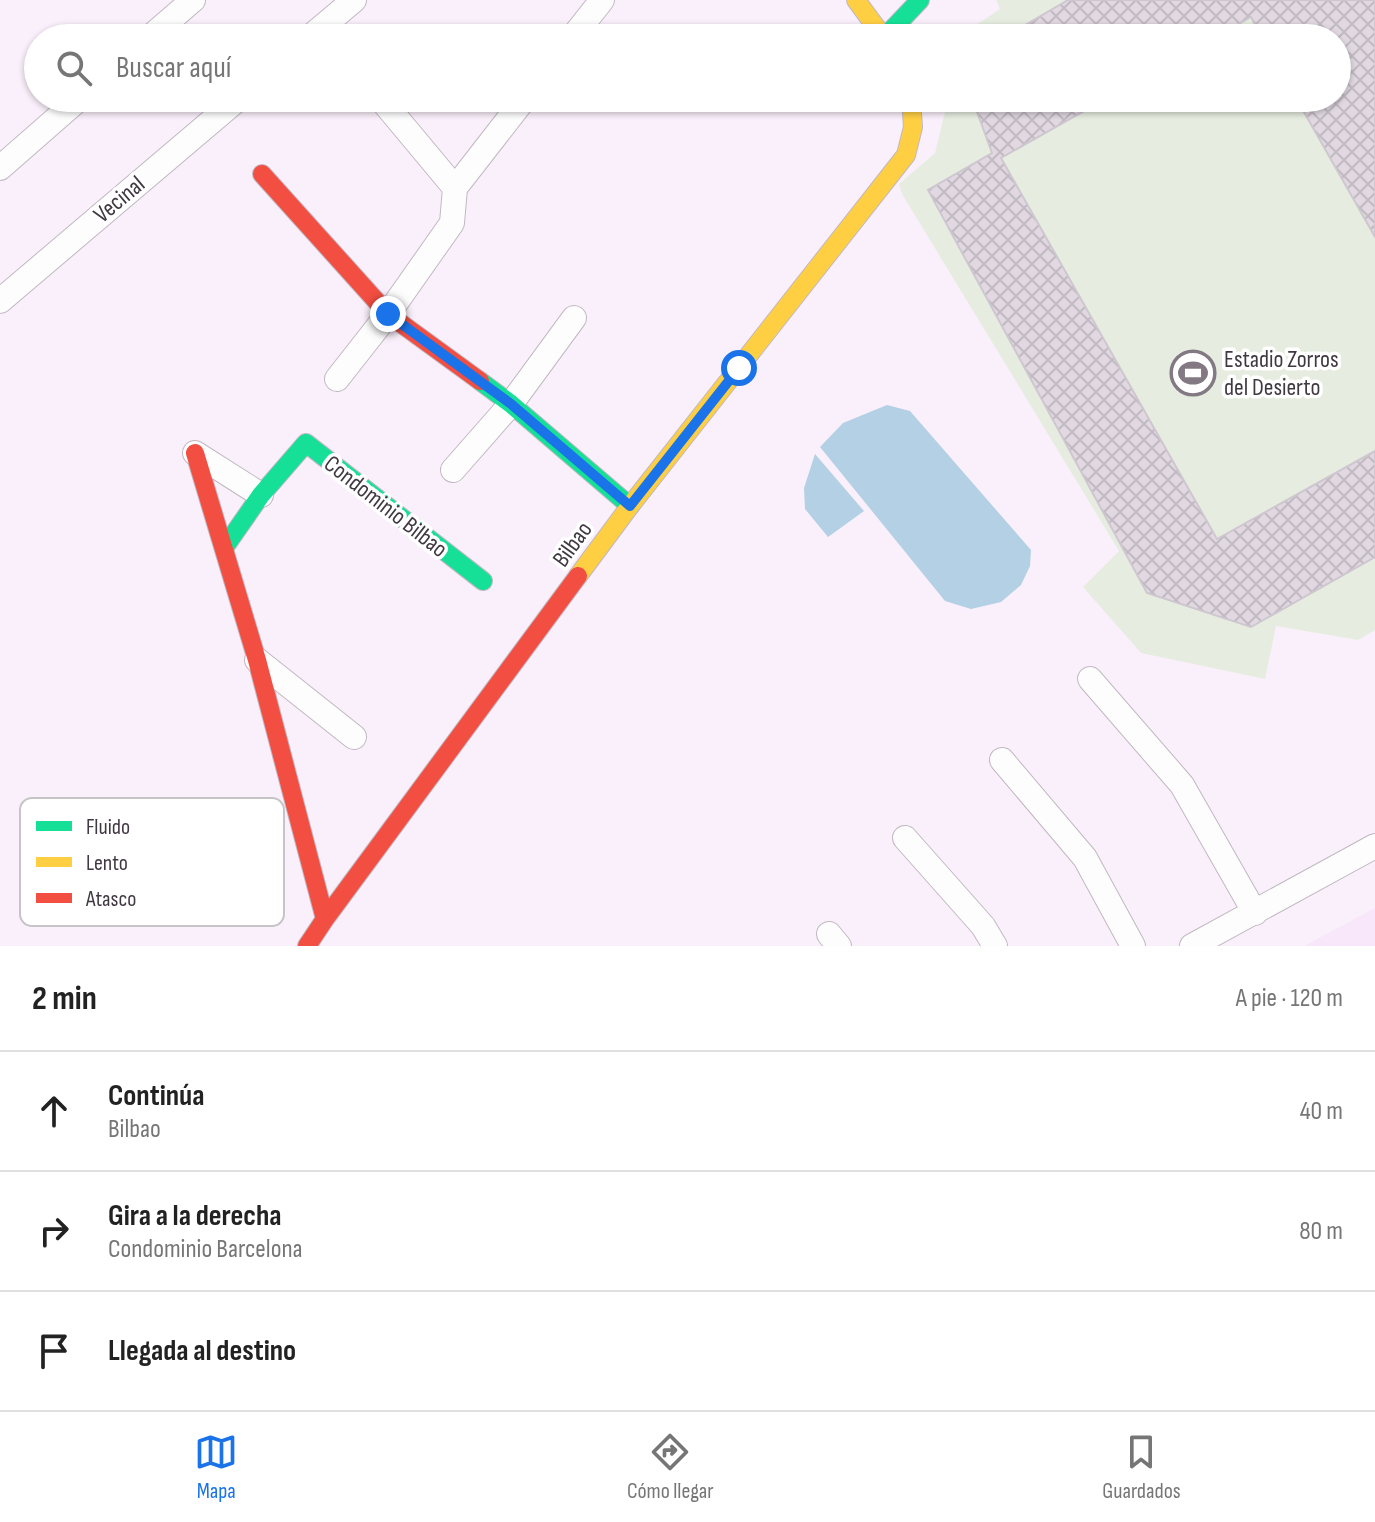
<!DOCTYPE html>
<html lang="es">
<head>
<meta charset="utf-8">
<style>
  body { margin:0; font-family:"Sofia Sans Condensed",sans-serif; background:#f6f6f6; color:#222 }
  .stop { position:absolute; width:24px; height:24px; margin:-18px; border:6px solid #1a73e8; border-radius:50%; background:#fff }
  .stop.end { background:#1a73e8; border-color:#fff; box-shadow:0 2px 8px #0008 }
  .list { margin:0; padding:0; list-style:none }
  h2 { display:flex; justify-content:space-between; align-items:center; height:104px; margin:0; padding:0 32px; font-size:34px }
  h2 small { font-size:26px; font-weight:400; color:#767676 }
  .list li { display:grid; grid-template-columns:52px 1fr auto; gap:24px; align-items:center; box-sizing:border-box; height:120px; padding:0 32px; border-top:2px solid #e0e0e0 }
  .list b { display:block; font-size:30px; white-space:nowrap }
  .list p { margin:0; font-size:26px; white-space:nowrap; color:#767676 }
  .list em { font-size:26px; font-style:normal; color:#767676 }
  .icon { flex:none; width:44px; height:44px; fill:none; stroke:currentColor; stroke-width:2; stroke-linecap:round; stroke-linejoin:round }
  .map { position:relative; flex:none; width:1375px; height:946px; overflow:hidden }
  .search { position:absolute; background:#fff; box-shadow:0 2px 6px #0004; left:24px; right:24px; top:24px; height:88px; display:flex; align-items:center; gap:20px; box-sizing:border-box; padding:0 28px; border-radius:44px; color:#767676; font-size:30px }
  .sheet { height:464px; background:#fff }
  nav { display:flex; justify-content:space-around; align-items:center; box-sizing:border-box; height:112px; border-top:2px solid #e0e0e0; background:#fff; font-size:22px; color:#767676 }
  nav a { display:grid; justify-items:center; gap:4px }
  nav .on { color:#1a73e8 }
  .map>svg:first-child { display:block }
  .built { fill:#f8e6fa }
  .grass { fill:#e6ede0 }
  .water { fill:#b3d0e4 }
  .building { fill:url(#building-cross-hatch); stroke:#cfc7d0; stroke-width:2 }
  .lines { fill:none; stroke-linecap:round; stroke-linejoin:round }
  .street-casing { stroke:#c0b8c1; stroke-width:26 }
  .fast-casing { stroke:#c0b8c1; stroke-width:20 }
  .slow-casing { stroke:#c0b8c1; stroke-width:20 }
  .jam-casing { stroke:#c0b8c1; stroke-width:20 }
  .street { stroke:#fefdfe; stroke-width:24 }
  .fast { stroke:#16e098; stroke-width:18 }
  .slow { stroke:#ffcf43; stroke-width:18 }
  .jam { stroke:#f24e42; stroke-width:18 }
  .route { stroke:#1a73e8; stroke-width:10 }
  .labels { text-anchor:middle; stroke-width:7; stroke-linejoin:round; paint-order:stroke }
  .street-label { font-size:24px; fill:#413942; stroke:#fff }
  .poi-label { font-size:24px; fill:#413942; stroke:#fff; text-anchor:start }
  .key { fill:#fff; stroke:#c6c4c6; stroke-width:2 }
  .key-label { font-size:22px; fill:#413942 }
</style>
</head>
<body>
<div class="map">
<svg width="1375" height="946" viewBox="0 0 1375 946">
  <defs>
    <pattern id="building-cross-hatch" width="8" height="8" patternUnits="userSpaceOnUse" patternTransform="scale(2)"><rect width="8" height="8" fill="#e1d8e1"/><path d="M0 0l8 8M0 8l8-8" fill="none" stroke="#c2bac2"/></pattern>
  </defs>
  <rect width="100%" height="100%" fill="#faf0fb"/>
  <path class="built" d="M1375,908V946H1304Z"/>
  <path class="grass" d="M996,0H1375V630L1358,640L1276,626L1265,679L1141,653L1083,587L1119,551L902,194L899,184L935,153L945,112L946,98H1337V38H962L964,33L1000,9Z"/>
  <path class="water" d="M887,405L910,411L1031,550L1030,566L1021,585L1001,602L971,609L945,601L820,447L843,423Z
    M815,454L864,511L828,537L805,509L804,488Z"/>
  <path class="building" d="M1068,0H1375V237L1296,98H1337V38H1262L1251,17L1214,38H1003Z
    M972,98H1107L1001,158L1217,539L1375,451V557L1251,627L1147,593L928,190L992,153Z"/>
  <g class="lines">
    <g class="street-casing">
      <path id="street" d="M149,38L193,0
        M309,38L354,0
        M572,38L602,0
        M380,98L455,188
        M0,168L80,98
        M0,301L239,98
        M337,379L388,314L452,223L455,188L525,98
        M195,453L261,495
        M453,470L511,404L574,318
        M257,660L354,737
        M1090,679L1182,785L1255,913
        M1002,760L1085,858L1133,946
        M905,838L983,926L995,946
        M829,934L839,946
        M1192,946L1375,846"/>
    </g>
    <g class="fast-casing">
      <path id="fast" d="M884,38L920,0
        M480,381L511,404L630,506
        M224,548L261,495L306,443L483,581"/>
    </g>
    <g class="slow-casing">
      <path id="slow" d="M856,0L884,38
        M578,576L630,506L906,155L913,127L911,98"/>
    </g>
    <g class="jam-casing">
      <path id="jam" d="M262,174L388,314L480,381
        M195,453L257,660L325,919
        M307,946L325,919L578,576"/>
    </g>
    <use href="#street" class="street"/>
    <use href="#fast" class="fast"/>
    <use href="#slow" class="slow"/>
    <use href="#jam" class="jam"/>
  </g>
  <g class="lines">
    <path class="route" d="M388,314L511,404L630,506L739,368"/>
  </g>
  <defs>
    <g id="stadium-ring" transform="scale(2.3)"><circle r="9.5" fill="#fff" stroke="#827983" stroke-width="1.5"/><path d="M0-5a6.5 5 0 1 0 0 10a6.5 5 0 1 0 0-10ZM-3.5-1.8h7v3.6h-7Z" fill="#827983"/></g>
  </defs>
  <g fill-rule="evenodd">
    <use href="#stadium-ring" x="1193" y="373"/>
  </g>
  <g class="labels">
    <g class="street-label">
      <text transform="translate(119 199) rotate(-40)" y="8">Vecinal</text>
      <text transform="translate(386 506) rotate(38)" y="8">Condominio Bilbao</text>
      <text transform="translate(572 544) rotate(-54)" y="8">Bilbao</text>
    </g>
    <g class="poi-label">
      <text x="1224" y="367">Estadio Zorros<tspan x="1224" dy="28">del Desierto</tspan></text>
    </g>
  </g>
  <rect x="20" y="798" width="264" height="128" rx="12" class="key"/>
  <rect x="36" y="821" width="36" height="10" fill="#16e098"/>
  <rect x="36" y="857" width="36" height="10" fill="#ffcf43"/>
  <rect x="36" y="893" width="36" height="10" fill="#f24e42"/>
  <g class="key-label">
    <text x="86" y="834">Fluido</text>
    <text x="86" y="870">Lento</text>
    <text x="86" y="906">Atasco</text>
  </g>
</svg>
<div class="stop" style="left:739px;top:368px"></div>
<div class="stop end" style="left:388px;top:314px"></div>
<div class="search"><svg class="icon" aria-label="search" viewBox="0 0 24 24"><circle cx="10" cy="10" r="6"/><path d="M15 15l6 6"/></svg>Buscar aquí</div>
</div>
<section class="sheet">
<h2>2 min<small>A pie · 120 m</small></h2>
<ul class="list">
<li><svg class="icon" aria-label="ahead" viewBox="0 0 24 24"><path d="M12 20V5M6 11l6-6 6 6"/></svg><div><b>Continúa</b><p>Bilbao</p></div><em>40 m</em></li>
<li><svg class="icon" aria-label="right" viewBox="0 0 24 24"><path d="M7 20v-9h11M14 6l5 5-5 5"/></svg><div><b>Gira a la derecha</b><p>Condominio Barcelona</p></div><em>80 m</em></li>
<li><svg class="icon" aria-label="arrive" viewBox="0 0 24 24"><path d="M6 21V4h12l-3 4 3 4H6"/></svg><div><b>Llegada al destino</b></div></li>
</ul>
</section>
<nav>
<a class="on"><svg class="icon" aria-label="map" viewBox="0 0 24 24"><path d="M3 6l6-2 6 2 6-2v14l-6 2-6-2-6 2zM9 4v14M15 6v14"/></svg>Mapa</a>
<a><svg class="icon" aria-label="directions" viewBox="0 0 24 24"><path d="M12 3l9 9-9 9-9-9zM9 14v-3h6M13 9l2 2-2 2"/></svg>Cómo llegar</a>
<a><svg class="icon" aria-label="saved" viewBox="0 0 24 24"><path d="M7 4h10v16l-5-4-5 4z"/></svg>Guardados</a>
</nav>
</body>
</html>
